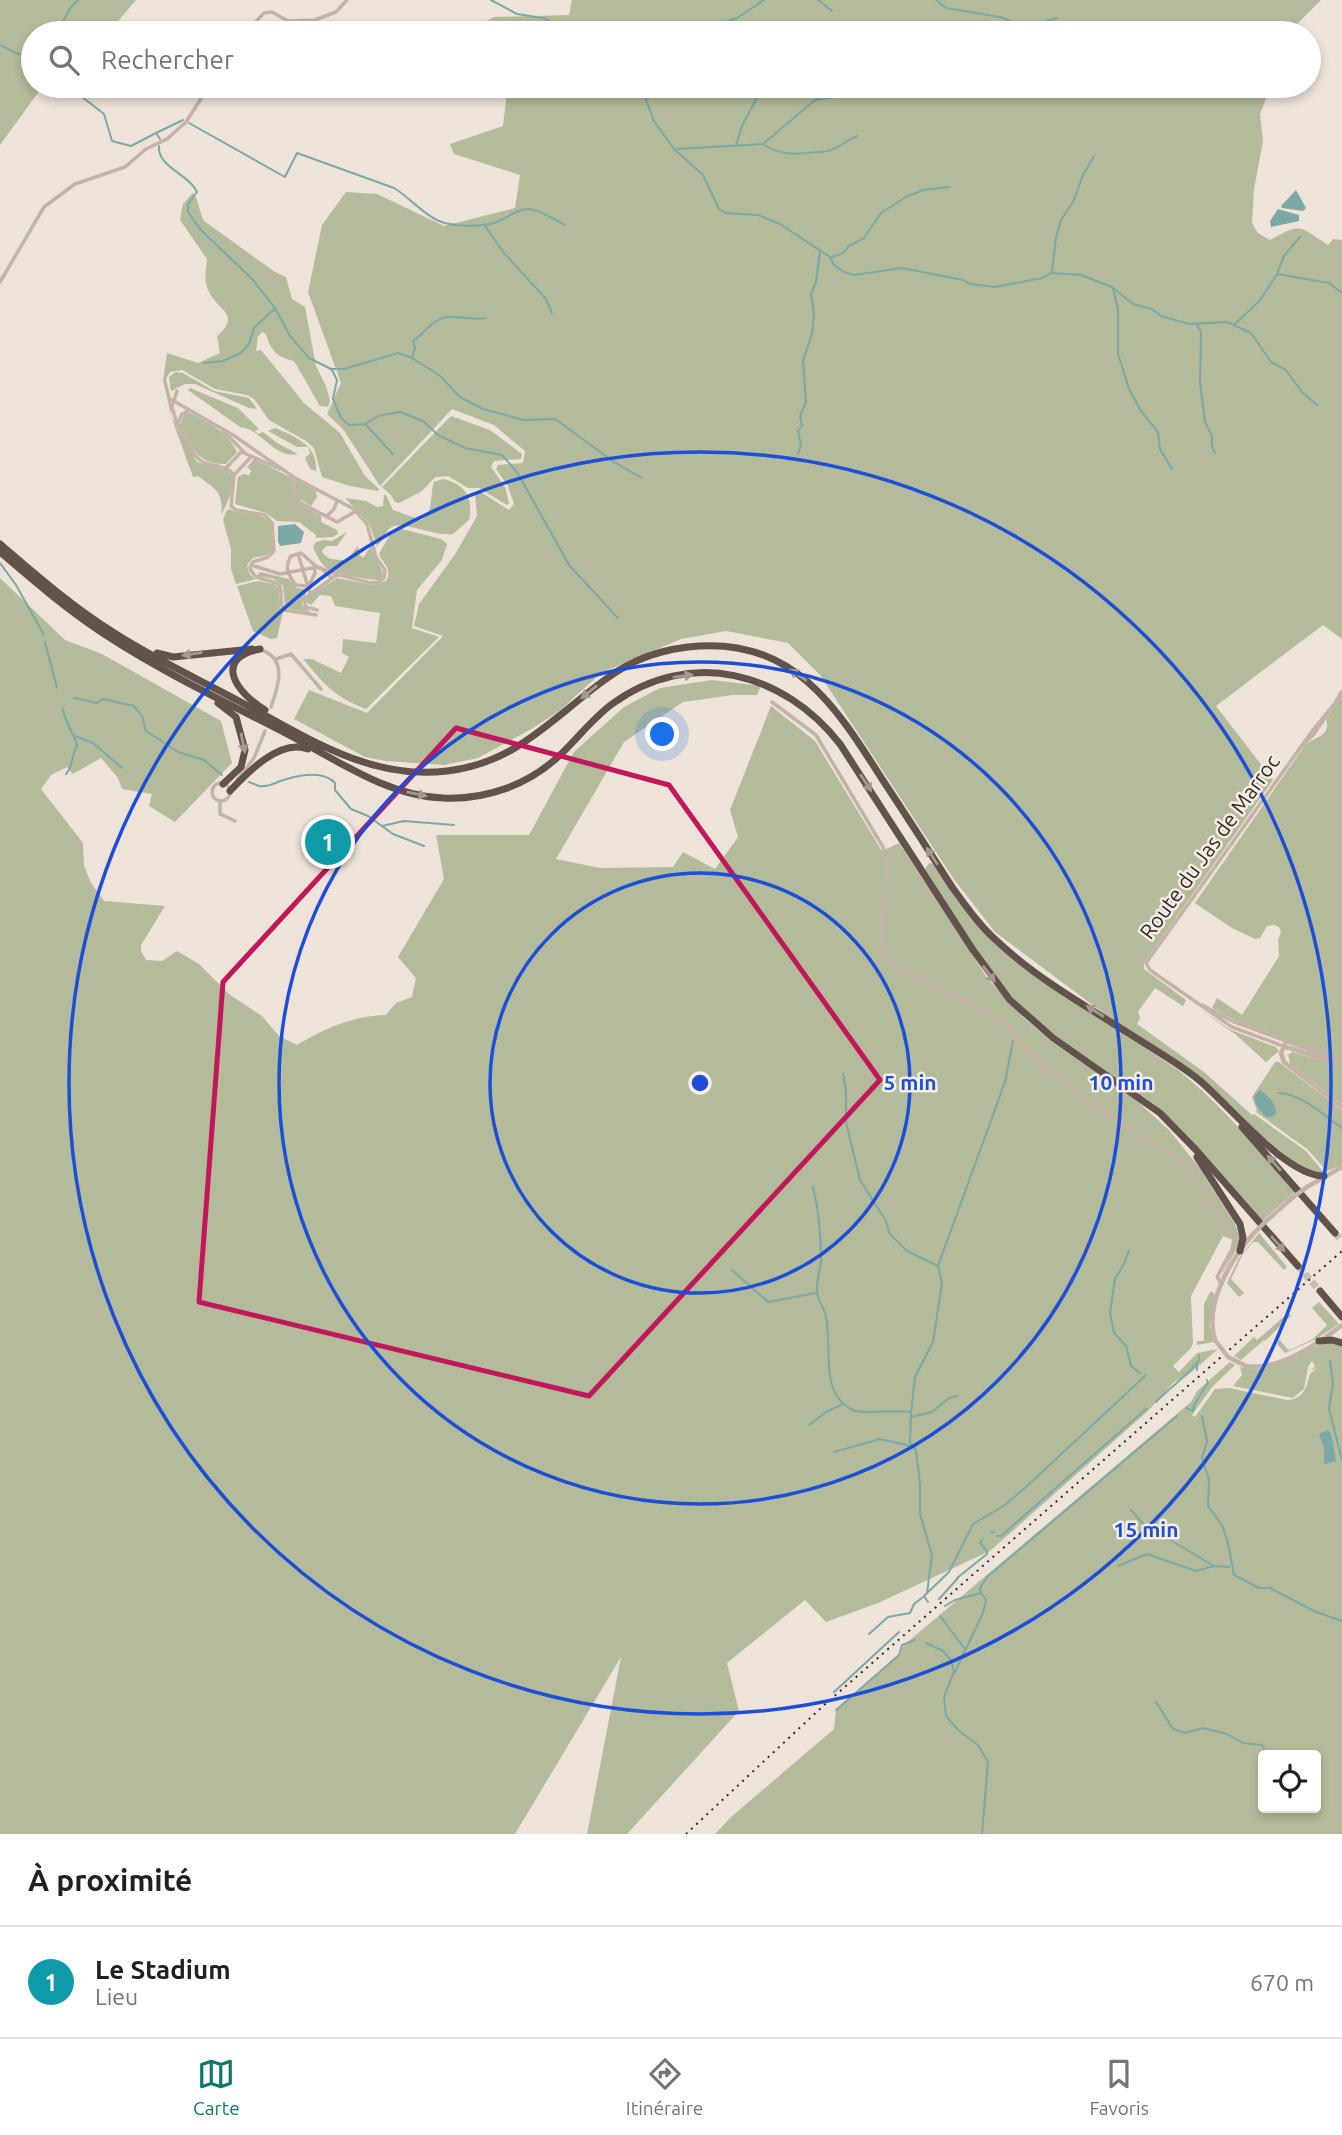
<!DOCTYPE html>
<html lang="fr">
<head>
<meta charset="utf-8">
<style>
  body { margin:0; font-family:Ubuntu,sans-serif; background:#f2f2f2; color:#202124 }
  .controls { position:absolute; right:21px; bottom:21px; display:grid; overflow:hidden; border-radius:7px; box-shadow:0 4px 10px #0003 }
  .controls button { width:63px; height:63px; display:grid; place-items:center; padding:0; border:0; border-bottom:2px solid #e0e0e0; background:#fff; color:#202124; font:35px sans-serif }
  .you { position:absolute; left:663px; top:735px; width:24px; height:24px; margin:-18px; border:5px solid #fff; border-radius:50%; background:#1a73e8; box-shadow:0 0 0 10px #1a73e833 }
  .badge { display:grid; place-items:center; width:46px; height:46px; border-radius:50%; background:#0f766e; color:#fff; font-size:23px; font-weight:700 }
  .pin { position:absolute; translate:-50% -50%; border:4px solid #fff; box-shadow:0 2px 7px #0006 }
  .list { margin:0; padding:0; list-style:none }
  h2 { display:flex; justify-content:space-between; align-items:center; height:91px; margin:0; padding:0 28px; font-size:30px }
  h2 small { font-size:23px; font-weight:400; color:#757577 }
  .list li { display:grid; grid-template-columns:46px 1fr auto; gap:21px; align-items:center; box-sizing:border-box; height:112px; padding:0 28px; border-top:2px solid #e0e0e0 }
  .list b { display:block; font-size:26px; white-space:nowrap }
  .list p { margin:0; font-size:23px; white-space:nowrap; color:#757577 }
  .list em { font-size:23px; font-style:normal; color:#757577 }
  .icon { flex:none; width:38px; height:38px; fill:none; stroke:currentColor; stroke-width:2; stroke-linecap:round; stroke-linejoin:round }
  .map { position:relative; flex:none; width:1342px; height:1834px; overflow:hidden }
  .search { position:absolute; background:#fff; box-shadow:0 4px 10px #0003; left:21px; right:21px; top:21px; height:77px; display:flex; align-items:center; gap:18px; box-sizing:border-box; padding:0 24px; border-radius:38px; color:#757577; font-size:26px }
  .sheet { height:203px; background:#fff }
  nav { display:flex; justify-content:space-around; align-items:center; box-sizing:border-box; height:98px; border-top:2px solid #e0e0e0; background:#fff; font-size:19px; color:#757577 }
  nav a { display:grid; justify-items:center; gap:4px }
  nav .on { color:#0f766e }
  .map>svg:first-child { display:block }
  .green { fill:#b3bb9b; fill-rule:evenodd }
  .water { fill:#7ca8a6 }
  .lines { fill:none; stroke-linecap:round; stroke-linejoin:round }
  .stream { stroke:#7ca8a6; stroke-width:2 }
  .trunk-tunnel { stroke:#c8beb5; stroke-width:7; stroke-dasharray:7 3.5; stroke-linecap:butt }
  .minor { stroke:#c5b2a7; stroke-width:3.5 }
  .tertiary { stroke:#c5b2a7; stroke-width:4.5 }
  .trunk { stroke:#62524c; stroke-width:7 }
  .rail { stroke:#322927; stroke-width:2; stroke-dasharray:2 5; stroke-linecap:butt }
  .tertiary-bridge { stroke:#c5b2a7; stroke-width:4.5 }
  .oneway { fill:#a59891 }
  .marked { fill:none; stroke:#c2185b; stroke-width:5; stroke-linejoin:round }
  .ring { fill:none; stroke:#1d4ed8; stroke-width:3.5 }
  .labels { text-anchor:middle; stroke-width:5; stroke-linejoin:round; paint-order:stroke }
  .street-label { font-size:21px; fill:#322927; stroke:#f6ede5 }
  .centre { fill:#1d4ed8; stroke:#f6ede5; stroke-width:3.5 }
  .ring-label { font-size:21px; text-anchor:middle; font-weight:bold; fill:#1d4ed8; stroke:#f6ede5; stroke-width:5; stroke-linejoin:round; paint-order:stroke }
</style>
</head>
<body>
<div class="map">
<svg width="1342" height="1834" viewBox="0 0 1342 1834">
  <rect width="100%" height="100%" fill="#eee3d9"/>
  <path class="green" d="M0,0H136L113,27H76L73,33H33V86H43L0,145Z
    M572,0H1321L1296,25L1293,33H464L494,17L569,15Z
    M503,86H1271L1260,114L1263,141L1254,189L1252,223L1258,233L1270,240C1302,222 1299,226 1328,245L1333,239L1342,240V639L1323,625L1216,706L1273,780L1144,963V969L1186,1000L1183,1006L1155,988L1138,1012L1140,1018L1137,1024L1204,1072L1252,1115L1254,1114L1306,1151L1325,1174L1301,1168L1250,1126L1190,1069L1106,1015L995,932L953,878L820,675L788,643L726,631L681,639L601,673L559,711L533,728L478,758L444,765L386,761L365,757L294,719L309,690L367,713L443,636L414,626L419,604L456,553L477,516L475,492L479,491L509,510L514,504L508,486L496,469L498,465L523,463L525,451L494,425L452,409L380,486L343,429L327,414L341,383L308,292L322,225L346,192L377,194L444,226L515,208L520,175L454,154L450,144L503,126L507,91Z
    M193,193C199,200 199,212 204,221L275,272L286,277L292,299L305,307L316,366L326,386L330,401L328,407L320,406L294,361C277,357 271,351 266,334L262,332L258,337L256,351L261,350L304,403L340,433L365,476L379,489L378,491L350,486L322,477L314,448L306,441L269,420L254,399L247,395L215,389L182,370L170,372L166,379L171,399V415L163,381L167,353L198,363L220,353L217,336C241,315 220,311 210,294C203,282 206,271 207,259L180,220L183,204Z
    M176,372L183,373L214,391L249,398L257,409L249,408L195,384H185L171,391L169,377Z
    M190,388L238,408L259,429L255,431L258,434L263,432L277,443L298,454C274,459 262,429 240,427L188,390Z
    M190,413C209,423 228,432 237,452L226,464C199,465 189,447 180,425L184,414Z
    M171,416L197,462L225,470L232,475C235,489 227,504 221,515C224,492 215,489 198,476L193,477Z
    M451,416L490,430L522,454L521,459L494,461L491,467L505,487L509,503L507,505L479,488H468L448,476L435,477L422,491L399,503L395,502L391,495L382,487Z
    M275,428C296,437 318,445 316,471L310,469L305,458L310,453L308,447H297L268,431Z
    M254,459L290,477L298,503L321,516V522L337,530L338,534L333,537L316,538V535L299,522L277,521L266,513L235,504L238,477L243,474L249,475L251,471L247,467Z
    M294,479L316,491L317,497L311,506L298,498Z
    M443,479C465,484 474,498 469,520L453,534C434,537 401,519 390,528C384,533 383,541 377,546L369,523L345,498L366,501L377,507L383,506L384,495H386L393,510L421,520C435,512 429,495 434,482Z
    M229,509C244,517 260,510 271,523L273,550L267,555L253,558L247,565L250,575L256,579L236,584L231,569V549L223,520L226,511Z
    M398,528L441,539L447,544L442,560L417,590L412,628L439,637L366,709C333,696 326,686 303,659H312L341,673L349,657L342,653L343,639L376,643L380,613L335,606L331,596L320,595L311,605L306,602L307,598L337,578L373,585L386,581C393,569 383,564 379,554L391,533Z
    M347,532L337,546H326L322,551C327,562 336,558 346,561L358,546L359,554L363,558L371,546C373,558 383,567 383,576L380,580C369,580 334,574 325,567C320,562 316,554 313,547L316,542L324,540L332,541Z
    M260,572L289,579L297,588L305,589L306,593L302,603L304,607L312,613L285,608L283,586L274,579L257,576Z
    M0,578L65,640L102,654L221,721L232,763L175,822L149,806L152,794L122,789L118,778L101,758L73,774L67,767L51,775L41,789L83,843L84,866L91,883L104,901L165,906L141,945V951L146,960L162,961L177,951L199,964L230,995L262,1016L279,1036L297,1045C326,1028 352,1016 386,1015L396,1003L412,997L416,978L398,957L444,879L436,835H529L574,752L624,707L660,688L712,680L761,686L757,695H733L683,702L624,742L556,859L600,868L673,867L683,852L715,869L738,837L730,810L771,706L815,741L882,851L899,843L988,979L1024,1018L1052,1042L1136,1100L1169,1130L1198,1166L1234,1222L1240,1238L1239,1245L1219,1279L1233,1250V1240L1223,1236L1191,1296L1193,1343L1191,1348L1173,1366L1179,1372L1197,1353L1218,1349L1187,1376L1174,1382L1149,1410L990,1551L878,1603L826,1622L805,1600L727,1663L739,1711L627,1834H587L621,1657L515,1834H0Z
    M258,581L273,584L279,588L280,607L283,612L277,638L271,639L253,631L237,586Z
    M1342,694V1060L1234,1020L1212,1008L1217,998L1242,1015L1279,956L1278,940L1281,932L1279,927L1274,925L1267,926L1260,938L1255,939L1232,928L1195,903L1305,745C1314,738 1332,735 1326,720Z
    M929,863L934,864L959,902L1031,972L1178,1070C1222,1105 1258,1149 1295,1192L1262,1221L1156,1106L1049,1032L1015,1000L982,959L925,869Z
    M1195,1006L1231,1030L1276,1047L1279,1051L1266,1062L1235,1034Z
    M1292,1052L1342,1067V1104L1290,1064L1288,1055Z
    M1275,1062H1279L1342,1110V1165L1327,1171L1307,1149L1256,1112L1257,1110L1252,1097Z
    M1259,1233L1287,1267L1284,1270L1258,1242H1253L1243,1254L1231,1279L1244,1293L1239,1297L1227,1283L1239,1258Z
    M1210,1292H1213L1215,1296L1210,1325L1214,1342L1197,1345V1341H1204V1304Z
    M1319,1302L1339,1324L1316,1339L1285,1353L1277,1344L1279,1339L1288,1350L1292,1349L1313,1339L1327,1325L1312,1308Z
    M1288,1313L1291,1316L1265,1341L1264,1340L1241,1360L1234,1356L1254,1337L1257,1340Z
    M1326,1342L1342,1346V1834H715L731,1817L834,1729L836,1710L899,1655L903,1646L1191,1402L1197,1391L1230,1362L1235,1365L1213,1386L1192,1415L1195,1417L1215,1389L1229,1388L1287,1400C1304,1399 1306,1388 1310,1374L1317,1368L1310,1371L1315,1366L1312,1361L1308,1367L1304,1389L1293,1398L1233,1386L1242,1375L1240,1367C1272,1374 1297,1353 1326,1342ZM1263,1755H1316V1808H1263Z"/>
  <path class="water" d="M1296,190L1306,208L1303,211L1282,208L1281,206Z
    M1278,209L1299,215V221L1271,227L1270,221Z
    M295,524L304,532L301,543L280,546L278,541V526Z
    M1260,1090C1268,1096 1276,1102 1276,1113L1273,1116L1266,1117C1260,1111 1252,1103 1255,1095Z
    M1328,1430L1331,1433L1336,1461L1324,1464V1448L1319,1434Z"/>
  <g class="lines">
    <path class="stream" d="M491,0L517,14L543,18L576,33
      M818,0L832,11
      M936,0L946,8L1000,17L1020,25L1037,24L1057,18
      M56,33L71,7L78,0
      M692,33L737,18L764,0
      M0,45L18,54L32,53L33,55
      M68,86L104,114L112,141L131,146L156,133L160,139
      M641,86L654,121L674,149L703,175L719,209L726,213L758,215L780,224L830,257L834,265L844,272L854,275L902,268L963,280L970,284L995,287L1042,278L1051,273L1081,275L1112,287L1133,304L1152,309L1161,316L1189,324L1227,322L1251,333L1271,362L1286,370L1302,392L1317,405
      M189,123L285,177L297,153L394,188C409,197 424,215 439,221C454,227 478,227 494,223C505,220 515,209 529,209C541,210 554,220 565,225
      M156,133L183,120
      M736,145L742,126L763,86
      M764,145C778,153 790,155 806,153C815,151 824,154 833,149C842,145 848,140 857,136
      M159,146C157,167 189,174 197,192L188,204V212L200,229L253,280L275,308L290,336L309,358L331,369H344L398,353L412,358L439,375L460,397L483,409L524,420L555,419L614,462L642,478
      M677,149L763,144L815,100L834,97L864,86
      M485,226L504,253L546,299L552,313
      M832,257L843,253L849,246L864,238L881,213L906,197L923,190L949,187
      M1052,272L1056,237L1061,220L1073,202L1083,175L1094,156
      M1277,274L1329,283L1342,293
      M1113,289L1118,309V354L1129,389L1141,411L1158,432L1160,449L1172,469
      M1197,325L1201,332L1200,383L1205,422L1212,436V446L1215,453
      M1234,325L1260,300L1277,274L1284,256L1300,237
      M412,358L415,348L413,341C424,334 432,320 446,317C456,315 471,321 486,318
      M204,363L223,361L241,353L249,344L254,328L275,308
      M332,370L337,380L333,399L341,418L349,425L365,424L378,416L400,412L423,421L438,435L465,448L502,455L517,472L569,565L618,618
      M365,424L393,454
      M798,454L801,445L798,431L802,426L800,416L806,402L803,361L812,334L814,315L811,294L816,282L820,252
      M0,563L16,585L44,635
      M45,642L57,688
      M74,698L97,703L103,699L134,706L142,716L146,731L178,752L204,760L222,775
      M63,709C65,723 74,733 77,746C71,756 73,767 66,774
      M75,736L93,743L122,768
      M249,782C252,783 256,785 259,786C269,788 277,781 287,779C301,775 324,771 335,783V790L351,809L368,816L393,834L424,846
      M382,826L404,821L454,825
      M843,1074L846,1091V1122L860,1180L886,1221L889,1233L907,1251L938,1266
      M1279,1093C1302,1094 1323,1115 1342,1128
      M813,1187C819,1211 821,1235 821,1261C820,1271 816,1282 817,1292C818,1301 825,1309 826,1317C833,1347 818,1393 853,1410C863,1415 895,1409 911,1412L910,1443L916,1450L920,1485V1514L932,1555L927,1593
      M1129,1250L1124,1264L1115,1279L1110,1313L1114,1333L1126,1346L1131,1366L1140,1373
      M732,1270L768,1302L816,1293
      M1330,1361L1333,1383L1329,1409L1342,1460
      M1197,1370V1364
      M1156,1402C1170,1387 1188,1376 1199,1360V1355
      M1186,1408L1193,1411L1194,1405L1208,1383L1207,1380
      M911,1412L915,1377L933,1342L942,1283L938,1266L1005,1082L1013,1041
      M1202,1416L1207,1441L1202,1458L1209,1480L1208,1506L1222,1525L1228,1543L1234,1575L1259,1588H1270L1314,1611L1342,1621
      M911,1417L932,1412L949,1398L957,1396
      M809,1425L826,1412L843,1404
      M834,1452L880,1439L911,1446
      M1131,1510L1143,1524L1214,1566
      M991,1532H994
      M997,1536H1001L1146,1409
      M1118,1566L1147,1554L1196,1571L1214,1566L1229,1567
      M957,1578L987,1554V1551L980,1543L982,1540
      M981,1593L980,1588L987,1577L1177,1416
      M939,1599L958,1578
      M928,1602L924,1596L949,1572L973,1524L1005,1505L1026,1487L1146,1375
      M945,1606L955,1600L981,1593L986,1600L983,1613L955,1672
      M940,1616L965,1649
      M869,1634L888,1617L910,1613L914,1604L923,1597
      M926,1643L943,1651L951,1660L954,1672L944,1697L946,1716L958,1730L978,1745L988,1762L982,1834
      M834,1692L899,1632
      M1156,1702L1173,1729L1185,1733L1203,1728L1227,1734L1243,1743L1262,1745L1267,1755
      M836,1710L899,1655L902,1645L915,1640"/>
    <path class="trunk-tunnel" d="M1335,1233L1342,1241
      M1298,1266L1320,1291"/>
    <path class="minor" d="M245,33L264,13L272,12L288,21L315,20L336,12L347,0
      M0,282L44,207L75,184L125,167L146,149L167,139L186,122L209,86
      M177,391L172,407L177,424
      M172,400L233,435L295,478L354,509L367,524L376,557L385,570L384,578L379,582L371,583L340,575L335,576L304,599L306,607L317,610
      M188,411L182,414L178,423C182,435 191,455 203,462C214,467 226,465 234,475L231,506L236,510L265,515L272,523L274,551L268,557L253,562L250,567C253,582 269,578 279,585C284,593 278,603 284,610L316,615
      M223,431L246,454L280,469
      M227,467L242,451
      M234,475L251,457
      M291,477L299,502L337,522L356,511
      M327,516L334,509L337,501
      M298,554L310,593
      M251,565L280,574L317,567L340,575
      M321,568L332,578
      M306,586L296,585C288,575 284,568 291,556L301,553L317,567
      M308,588L315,573L314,567
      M262,650C288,660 278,687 271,707
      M276,659L291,654L321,689
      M772,702L816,735L883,847C897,881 864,940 894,966L1000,1018L1040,1063L1103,1111L1157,1145L1188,1168L1234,1239L1232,1249L1217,1277L1222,1284
      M1335,703L1342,691
      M237,780L254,758L265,731
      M212 792a9 9 0 1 1 18 0a9 9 0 1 1-18 0Z
      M220,801V814L235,821
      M1202,1005L1232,1021L1286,1041
      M1283,1046L1232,1027L1150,970L1146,963L1313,730L1335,703L1314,734L1301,747"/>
    <path class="tertiary" d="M1286,1041L1281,1053L1284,1062L1342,1107
      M1286,1041L1342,1062
      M1283,1046L1342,1065
      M1307,1187L1342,1167
      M1264,1223L1292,1198
      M1215,1340C1204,1303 1231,1259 1254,1233
      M1246,1366C1278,1371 1318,1344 1342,1325"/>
    <path class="trunk" d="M0,544C37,576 74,608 116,634C155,659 198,679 239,701C304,736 370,781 447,771C517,763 553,717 606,679C634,658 665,648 699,646C795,640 837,708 882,779C906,815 929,851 952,887C966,906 979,925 997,941C1039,981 1093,1010 1141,1041C1161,1054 1181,1065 1199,1080C1228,1104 1286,1176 1324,1176
      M0,552C36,583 72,614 112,639C168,675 230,704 289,735C337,760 387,796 443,798C486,800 528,785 559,756C577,739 592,719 612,704C690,647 784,672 840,744L973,950L1010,1000L1053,1038L1160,1113L1196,1150L1298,1266
      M260,649C211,659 238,694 265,710
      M157,653L173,657L252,649
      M218,703L236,717L245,750L241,767L223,784
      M230,791C247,773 280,738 308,749
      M1242,1127L1335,1233
      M1197,1157L1240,1224L1243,1238L1240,1251
      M1320,1291L1342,1317
      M1319,1341L1332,1340L1342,1343"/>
    <path class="rail" d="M686,1834L822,1707L1342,1251"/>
    <path class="tertiary-bridge" d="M1292,1198L1307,1187
      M1254,1233L1264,1223
      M1215,1340L1228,1357L1246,1366"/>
  </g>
  <defs><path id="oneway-solid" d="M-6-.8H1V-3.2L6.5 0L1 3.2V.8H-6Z" transform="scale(1.75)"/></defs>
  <g class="oneway">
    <use href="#oneway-solid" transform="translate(192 654) rotate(171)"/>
    <use href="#oneway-solid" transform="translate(798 675) rotate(-147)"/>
    <use href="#oneway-solid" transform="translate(683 676) rotate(-8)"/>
    <use href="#oneway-solid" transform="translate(589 692) rotate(141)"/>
    <use href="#oneway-solid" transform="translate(243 743) rotate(79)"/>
    <use href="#oneway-solid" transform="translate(866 783) rotate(57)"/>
    <use href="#oneway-solid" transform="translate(417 794) rotate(12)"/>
    <use href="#oneway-solid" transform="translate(932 856) rotate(-123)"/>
    <use href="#oneway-solid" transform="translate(989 974) rotate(54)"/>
    <use href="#oneway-solid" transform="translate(1095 1011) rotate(-147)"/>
    <use href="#oneway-solid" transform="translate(1274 1163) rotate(-131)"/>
    <use href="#oneway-solid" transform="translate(1278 1244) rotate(49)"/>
  </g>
  <path class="marked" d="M456,728L669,785L880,1080L589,1396L199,1302L223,982Z"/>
  <g class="ring">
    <circle cx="700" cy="1083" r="210"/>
    <circle cx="700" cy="1083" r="421"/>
    <circle cx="700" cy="1083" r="631"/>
  </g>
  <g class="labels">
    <g class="street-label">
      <text transform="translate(1210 847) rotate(-54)" y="7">Route du Jas de Marroc</text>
    </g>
  </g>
  <circle cx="700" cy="1083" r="10" class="centre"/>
  <g class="ring-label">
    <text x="910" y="1090">5 min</text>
    <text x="1121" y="1090">10 min</text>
    <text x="1146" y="1537">15 min</text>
  </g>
</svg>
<div class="controls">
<button><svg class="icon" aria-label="locate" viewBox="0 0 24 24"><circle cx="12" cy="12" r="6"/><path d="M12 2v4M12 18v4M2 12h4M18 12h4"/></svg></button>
</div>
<div class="you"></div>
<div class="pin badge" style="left:328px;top:842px;background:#0f9aa8">1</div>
<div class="search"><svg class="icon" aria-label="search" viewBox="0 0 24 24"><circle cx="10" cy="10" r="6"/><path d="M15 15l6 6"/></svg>Rechercher</div>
</div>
<section class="sheet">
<h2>À proximité<small></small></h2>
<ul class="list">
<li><span class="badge" style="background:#0f9aa8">1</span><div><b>Le Stadium</b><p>Lieu</p></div><em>670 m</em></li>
</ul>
</section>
<nav>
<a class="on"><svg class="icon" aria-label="map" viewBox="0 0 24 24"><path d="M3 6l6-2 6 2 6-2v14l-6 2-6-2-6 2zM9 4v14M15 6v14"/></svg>Carte</a>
<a><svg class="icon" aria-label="directions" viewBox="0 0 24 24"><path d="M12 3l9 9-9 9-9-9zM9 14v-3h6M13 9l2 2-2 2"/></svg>Itinéraire</a>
<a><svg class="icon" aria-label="saved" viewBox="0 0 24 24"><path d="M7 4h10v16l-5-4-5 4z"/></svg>Favoris</a>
</nav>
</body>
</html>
